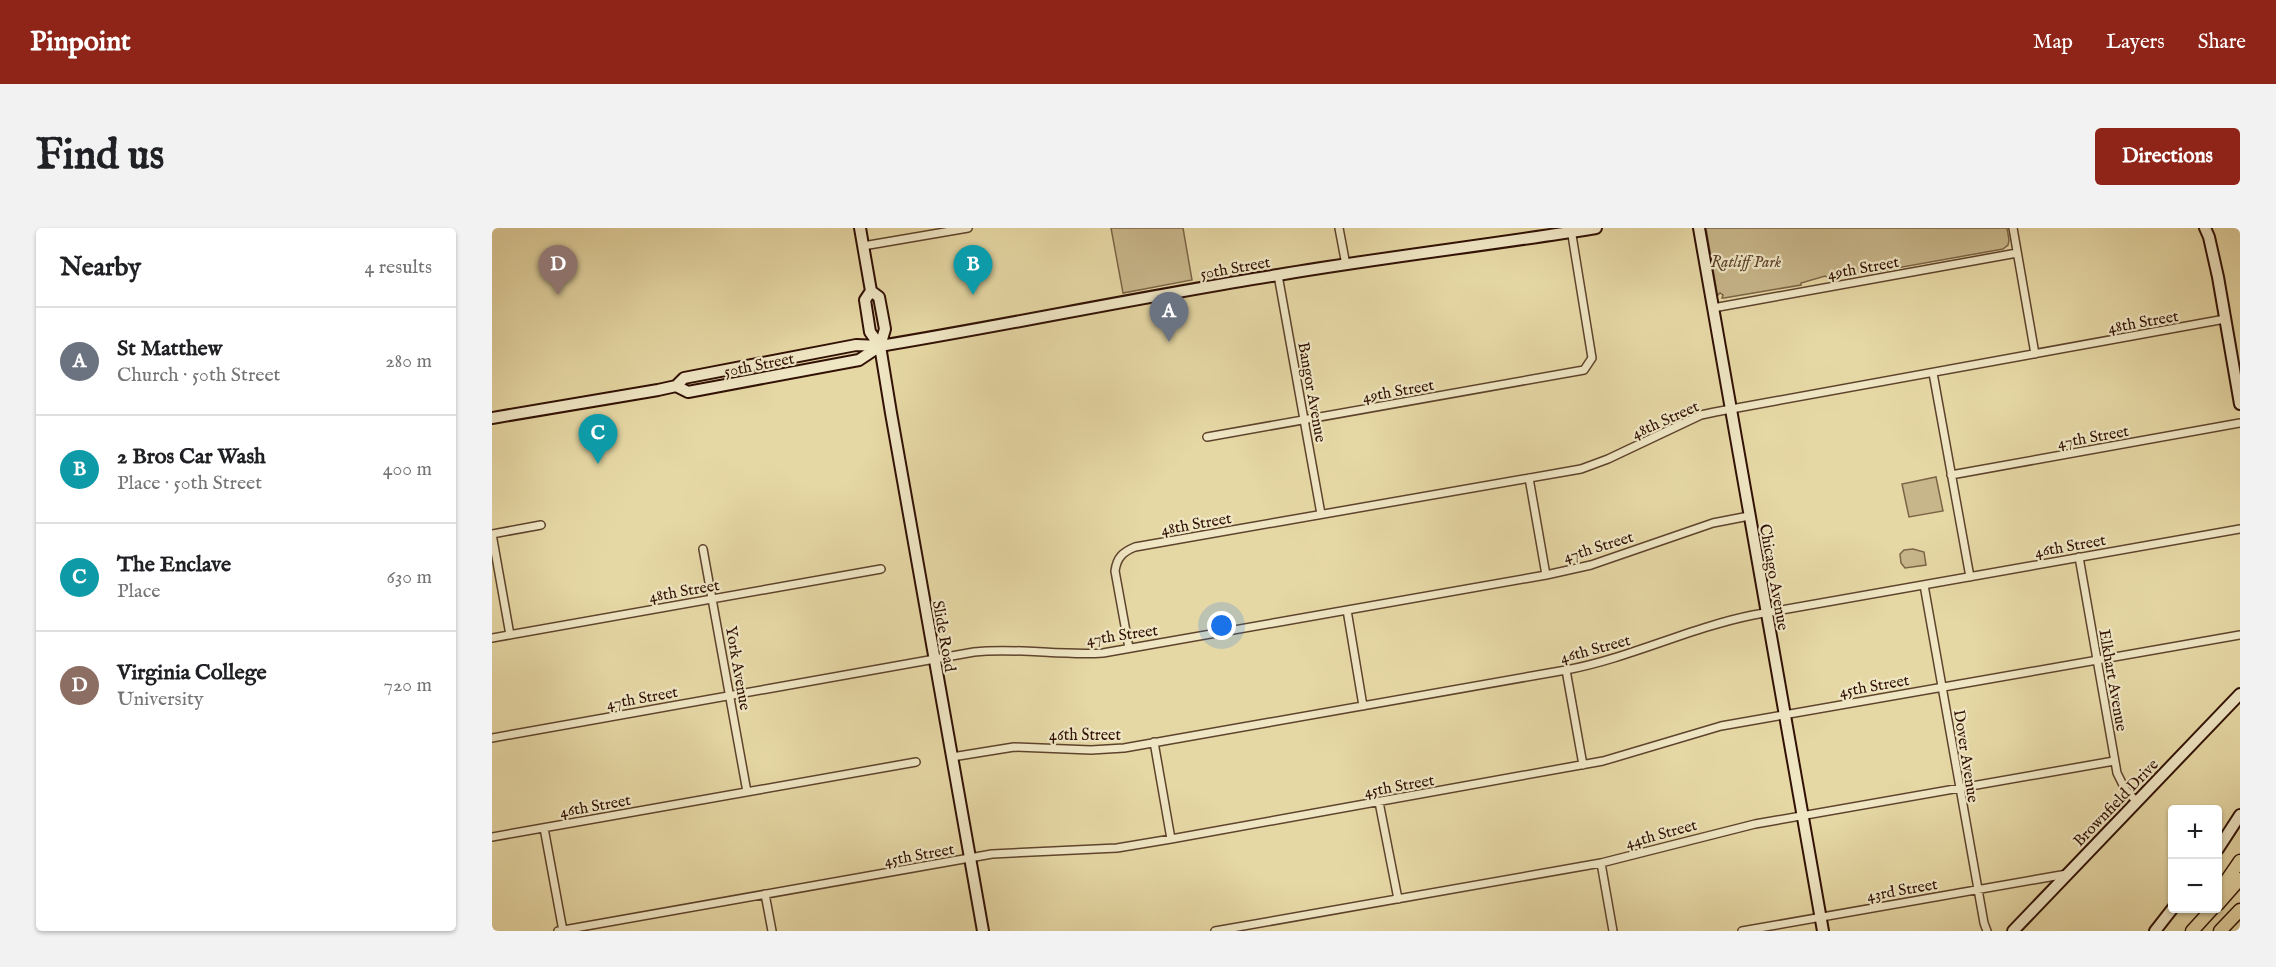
<!DOCTYPE html>
<html lang="en">
<head>
<meta charset="utf-8">
<style>
  body { margin:0; font-family:"IM FELL English",serif; background:#f2f2f2; color:#202124 }
  .controls { position:absolute; right:18px; bottom:18px; display:grid; overflow:hidden; border-radius:6px; box-shadow:0 2px 4px #0004 }
  .controls button { width:54px; height:54px; display:grid; place-items:center; padding:0; border:0; border-bottom:2px solid #e0e0e0; background:#fff; color:#202124; font:30px sans-serif }
  .you { position:absolute; left:730px; top:398px; width:21px; height:21px; margin:-15px; border:4px solid #fff; border-radius:50%; background:#1a73e8; box-shadow:0 0 0 9px #1a73e833 }
  .badge { display:grid; place-items:center; width:39px; height:39px; border-radius:50%; background:#8f2418; color:#fff; font-size:20px; font-weight:700 }
  .pin { position:absolute; translate:-50% -50px; filter:drop-shadow(0 2px 3px #0008) }
  .pin::after { content:''; position:absolute; top:32px; width:21px; height:18px; background:inherit; clip-path:polygon(0 0,100% 0,50% 100%) }
  .list { margin:0; padding:0; list-style:none }
  h2 { display:flex; justify-content:space-between; align-items:center; height:78px; margin:0; padding:0 24px; font-size:26px }
  h2 small { font-size:20px; font-weight:400; color:#757577 }
  .list li { display:grid; grid-template-columns:39px 1fr auto; gap:18px; align-items:center; box-sizing:border-box; height:108px; padding:0 24px; border-top:2px solid #e0e0e0 }
  .list b { display:block; font-size:22px; white-space:nowrap }
  .list p { margin:0; font-size:20px; white-space:nowrap; color:#757577 }
  .list em { font-size:20px; font-style:normal; color:#757577 }
  .map { position:relative; flex:none; width:1748px; height:703px; overflow:hidden; border-radius:6px }
  header { display:flex; align-items:center; gap:36px; box-sizing:border-box; height:84px; padding:0 30px; background:#8f2418; color:#fff }
  header strong { font-size:28px }
  nav { display:flex; gap:33px; margin-inline-start:auto; font-size:21px }
  .intro { display:flex; align-items:center; justify-content:space-between; box-sizing:border-box; height:144px; padding:0 36px }
  h1 { margin:0; font-size:42px }
  .button { padding:15px 27px; border-radius:6px; background:#8f2418; color:#fff; font-size:21px; font-weight:700 }
  main { display:flex; gap:36px; padding:0 36px }
  aside { flex:1; background:#fff; border-radius:6px; box-shadow:0 2px 4px #0004 }
  .map>svg:first-child { display:block }
  .green { fill:#c7b68a; stroke:#7c6447; stroke-width:1.5 }
  .lines { fill:none; stroke-linecap:round; stroke-linejoin:round }
  .street-casing { stroke:#5e432c; stroke-width:10 }
  .secondary-casing { stroke:#311104; stroke-width:14 }
  .highway-casing { stroke:#311104; stroke-width:15 }
  .street { stroke:#efe6c4; stroke-width:7 }
  .secondary { stroke:#efe6c4; stroke-width:10 }
  .highway { stroke:#e6d8a5; stroke-width:12 }
  .labels { text-anchor:middle; stroke-width:4.5; stroke-linejoin:round; paint-order:stroke }
  .park-label { font-size:16px; font-style:italic; fill:#5e432c; stroke:#efe6c4 }
  .street-label { font-size:16px; fill:#311104; stroke:#efe6c4 }
</style>
</head>
<body>
<header>
<strong>Pinpoint</strong>
<nav><a>Map</a><a>Layers</a><a>Share</a></nav>
</header>
<div class="intro"><h1>Find us</h1><a class="button">Directions</a></div>
<main>
<aside>
<h2>Nearby<small>4 results</small></h2>
<ul class="list">
<li><span class="badge" style="background:#6b7280">A</span><div><b>St Matthew</b><p>Church · 50th Street</p></div><em>280 m</em></li>
<li><span class="badge" style="background:#0f9aa8">B</span><div><b>2 Bros Car Wash</b><p>Place · 50th Street</p></div><em>400 m</em></li>
<li><span class="badge" style="background:#0f9aa8">C</span><div><b>The Enclave</b><p>Place</p></div><em>630 m</em></li>
<li><span class="badge" style="background:#8d6e63">D</span><div><b>Virginia College</b><p>University</p></div><em>720 m</em></li>
</ul>
</aside>
<div class="map">
<svg width="1748" height="703" viewBox="0 0 1748 703">
  <rect width="100%" height="100%" fill="#e6d8a5"/>
  <filter id="stains"><feTurbulence type="fractalNoise" baseFrequency=".00333" numOctaves="4"/><feColorMatrix values="0 0 0 0 .2 0 0 0 0 .09 0 0 0 0 .02 0 0 0 .5 -.17"/></filter>
  <radialGradient id="worn" r=".72"><stop offset=".6" stop-color="#630" stop-opacity="0"/><stop offset="1" stop-color="#630" stop-opacity=".3"/></radialGradient>
  <path class="green" d="M619,0H691L700,52L631,65Z
    M1214,0H1515L1517,12L1516,17L1511,21L1377,45L1376,43L1336,50L1333,48L1309,55V57L1232,70H1230L1231,67L1228,65L1226,67L1225,65Z
    M1444,249L1451,283L1417,289L1410,256Z
    M1421,321L1432,324L1434,337L1413,340L1409,335L1408,326L1412,322Z"/>
  <g class="lines">
    <g class="street-casing">
      <path id="street" d="M847,0L854,37
        M1521,0L1543,126
        M371,18L476,0
        M786,47L829,286
        M1221,80L1525,25
        M1441,145L1478,349
        M715,209L1092,142L1100,130L1079,1
        M1459,247L1748,195
        M1037,250L1054,347
        M0,306L18,407
        M0,306L49,297
        M211,321L255,564
        M1587,329L1625,545L1633,561L1644,573
        M1432,357L1492,695L1495,703
        M855,382L871,478
        M0,410L389,341
        M637,420L623,343C625,329 631,324 643,319L1089,241L1116,231L1209,187L1223,184L1733,91
        M1074,442L1091,537
        M0,510L482,424C525,419 568,428 611,425L1054,347L1099,337L1221,295L1257,288
        M662,514L679,611
        M460,529L522,519L599,522L632,520L1074,442C1138,430 1197,400 1261,387L1748,301
        M887,574L906,671
        M52,600L71,703
        M0,609L424,534
        M1109,635L1121,703
        M273,666L280,703
        M66,703L500,626L625,620L679,611L1111,533L1229,498L1748,407
        M723,703L1109,635L1263,596L1622,533
        M1250,703L1575,646"/>
    </g>
    <g class="secondary-casing">
      <path id="secondary" d="M368,0L379,63L373,72L378,104L388,118
        M1207,0L1331,703
        M1713,0L1717,9L1726,49L1748,176
        M379,63L387,69L393,101L388,118L399,185L491,703
        M184,158L196,164L367,132L388,118
        M0,190L166,162L184,158L192,150L364,117L388,118C521,96 653,68 786,47C892,29 998,17 1104,0
        M1726,621L1748,587
        M1521,703L1748,466
        M1663,703L1681,680"/>
    </g>
    <g class="highway-casing">
      <path id="highway" d="M1726,665L1748,633
        M1726,676L1748,651
        M1700,703L1721,680
        M1728,703L1748,682"/>
    </g>
    <use href="#street" class="street"/>
    <use href="#secondary" class="secondary"/>
    <use href="#highway" class="highway"/>
  </g>
  <g class="labels">
    <g class="park-label">
      <text x="1254" y="39">Ratliff Park</text>
    </g>
    <g class="street-label">
      <text transform="translate(743 39) rotate(-10)" y="6">50th Street</text>
      <text transform="translate(1371 39) rotate(-10)" y="6">49th Street</text>
      <text transform="translate(1651 93) rotate(-10)" y="6">48th Street</text>
      <text transform="translate(267 136) rotate(-11)" y="6">50th Street</text>
      <text transform="translate(906 162) rotate(-10)" y="6">49th Street</text>
      <text transform="translate(821 164) rotate(80)" y="6">Bangor Avenue</text>
      <text transform="translate(1173 191) rotate(-24)" y="6">48th Street</text>
      <text transform="translate(1601 208) rotate(-10)" y="6">47th Street</text>
      <text transform="translate(704 295) rotate(-10)" y="6">48th Street</text>
      <text transform="translate(1578 317) rotate(-10)" y="6">46th Street</text>
      <text transform="translate(1106 318) rotate(-17)" y="6">47th Street</text>
      <text transform="translate(1283 349) rotate(80)" y="6">Chicago Avenue</text>
      <text transform="translate(192 362) rotate(-10)" y="6">48th Street</text>
      <text transform="translate(630 406) rotate(-8)" y="6">47th Street</text>
      <text transform="translate(453 408) rotate(80)" y="6">Slide Road</text>
      <text transform="translate(1103 420) rotate(-15)" y="6">46th Street</text>
      <text transform="translate(247 440) rotate(80)" y="6">York Avenue</text>
      <text transform="translate(1622 452) rotate(80)" y="6">Elkhart Avenue</text>
      <text transform="translate(1382 457) rotate(-10)" y="6">45th Street</text>
      <text transform="translate(150 469) rotate(-10)" y="6">47th Street</text>
      <text x="593" y="512">46th Street</text>
      <text transform="translate(1475 528) rotate(81)" y="6">Dover Avenue</text>
      <text transform="translate(907 557) rotate(-10)" y="6">45th Street</text>
      <text transform="translate(1623 574) rotate(-46)" y="6">Brownfield Drive</text>
      <text transform="translate(103 577) rotate(-10)" y="6">46th Street</text>
      <text transform="translate(1169 605) rotate(-15)" y="6">44th Street</text>
      <text transform="translate(427 626) rotate(-10)" y="6">45th Street</text>
      <text transform="translate(1410 661) rotate(-10)" y="6">43rd Street</text>
    </g>
  </g>
  <rect width="100%" height="100%" filter="url(#stains)"/>
  <rect width="100%" height="100%" fill="url(#worn)"/>
</svg>
<div class="controls">
<button>+</button>
<button>−</button>
</div>
<div class="you"></div>
<div class="pin badge" style="left:677px;top:114px;background:#6b7280">A</div>
<div class="pin badge" style="left:481px;top:67px;background:#0f9aa8">B</div>
<div class="pin badge" style="left:106px;top:236px;background:#0f9aa8">C</div>
<div class="pin badge" style="left:66px;top:67px;background:#8d6e63">D</div>
</div>
</main>
</body>
</html>
